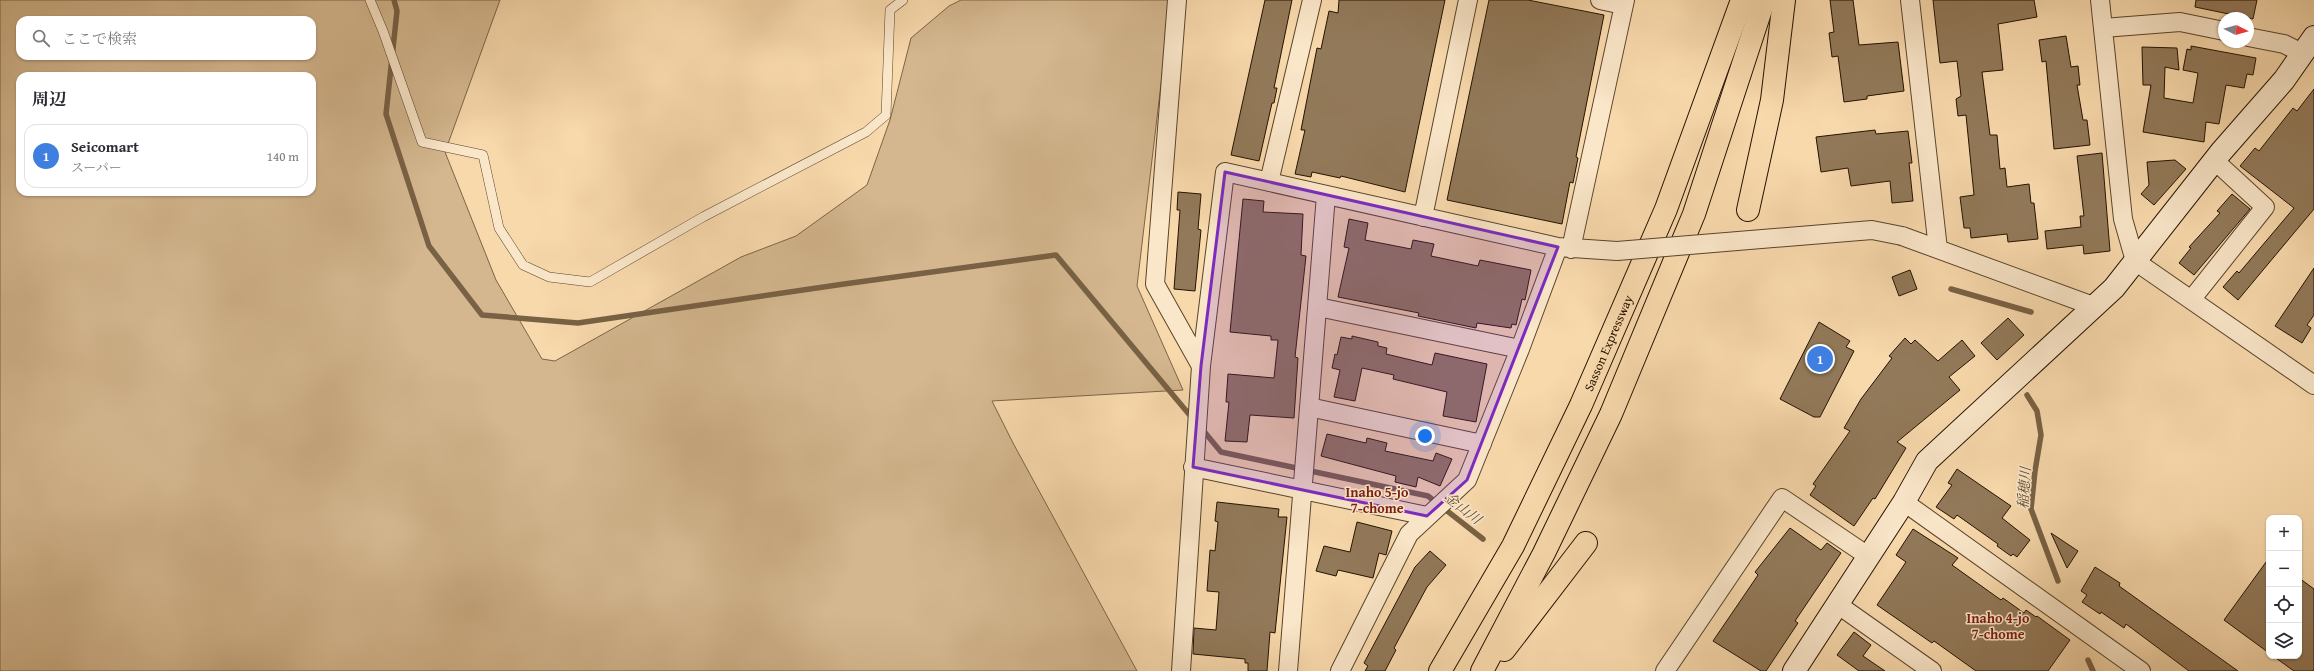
<!DOCTYPE html>
<html lang="ja">
<head>
<meta charset="utf-8">
<style>
  body { margin:0; font-family:"Gentium Book Plus","Noto Serif JP",serif; background:#f7f7f7; color:#2b2b33 }
  .controls { position:absolute; right:12px; bottom:12px; display:grid; overflow:hidden; border-radius:8px; box-shadow:0 1px 3px #0004 }
  .controls button { width:36px; height:36px; display:grid; place-items:center; padding:0; border:0; border-bottom:1px solid #e1e1e2; background:#fff; color:#2b2b33; font:20px sans-serif }
  .compass { position:absolute; left:2218px; top:12px; width:36px; height:36px; border-radius:50%; background:#fff; box-shadow:0 1px 3px #0004; rotate:95deg }
  .you { position:absolute; left:1425px; top:436px; width:14px; height:14px; margin:-10px; border:3px solid #fff; border-radius:50%; background:#1a73e8; box-shadow:0 0 0 6px #1a73e833 }
  .badge { display:grid; place-items:center; width:26px; height:26px; border-radius:50%; background:#8f2418; color:#fff; font-size:13px; font-weight:700 }
  .pin { position:absolute; translate:-50% -50%; border:2px solid #fff; box-shadow:0 1px 4px #0006 }
  .list { margin:0; padding:0; list-style:none }
  h2 { display:flex; justify-content:space-between; align-items:center; height:52px; margin:0; padding:0 16px; font-size:17px }
  h2 small { font-size:13px; font-weight:400; color:#7c7c81 }
  .list li { display:grid; grid-template-columns:26px 1fr auto; gap:12px; align-items:center; box-sizing:border-box; height:64px; margin:0 8px 8px; padding:0 8px; border:1px solid #e1e1e2; border-radius:12px }
  .list b { display:block; font-size:15px; white-space:nowrap }
  .list p { margin:0; font-size:13px; white-space:nowrap; color:#7c7c81 }
  .list em { font-size:13px; font-style:normal; color:#7c7c81 }
  .icon { flex:none; width:22px; height:22px; fill:none; stroke:currentColor; stroke-width:2; stroke-linecap:round; stroke-linejoin:round }
  .map { position:relative; flex:none; width:2314px; height:671px; overflow:hidden }
  .search { position:absolute; background:#fff; box-shadow:0 1px 3px #0004; left:16px; top:16px; width:300px; height:44px; display:flex; align-items:center; gap:10px; box-sizing:border-box; padding:0 14px; border-radius:12px; color:#7c7c81; font-size:15px }
  .panel { position:absolute; background:#fff; box-shadow:0 1px 3px #0004; left:16px; top:72px; width:300px; height:124px; border-radius:12px }
  .map>svg:first-child { display:block }
  .green { fill:#d4b78f; stroke:#7c6448; fill-rule:evenodd }
  .lines { fill:none; stroke-linecap:round; stroke-linejoin:round }
  .stream { stroke:#786144; stroke-width:5.5 }
  .building { fill:#927959; stroke:#241200 }
  .lane-casing { stroke:#59442b; stroke-width:10 }
  .street-casing { stroke:#59442b; stroke-width:20 }
  .secondary-casing { stroke:#241200; stroke-width:24 }
  .highway-casing { stroke:#241200; stroke-width:24 }
  .lane { stroke:#fae6c9; stroke-width:9 }
  .street { stroke:#fae6c9; stroke-width:18 }
  .secondary { stroke:#fae6c9; stroke-width:22 }
  .highway { stroke:#f8d9ac; stroke-width:22 }
  .street-bridge-casing { stroke:#59442b; stroke-width:20; stroke-linecap:butt }
  .street-bridge { stroke:#fae6c9; stroke-width:18 }
  .marked { fill:#7b2cbf; fill-opacity:0.2; stroke:#7b2cbf; stroke-width:3; stroke-linejoin:round }
  .labels { text-anchor:middle; stroke-width:3; stroke-linejoin:round; paint-order:stroke }
  .street-label { font-size:13px; fill:#241200; stroke:#fae6c9 }
  .water-label { font-size:14px; font-style:italic; fill:#634d33; stroke:#fae6c9 }
  .neighbourhood-label { font-size:14px; font-weight:bold; fill:#7a1f14; stroke:#fae6c9 }
</style>
</head>
<body>
<div class="map">
<svg width="2314" height="671" viewBox="0 0 2314 671">
  <rect width="100%" height="100%" fill="#f8d9ac"/>
  <filter id="stains"><feTurbulence type="fractalNoise" baseFrequency=".005" numOctaves="4"/><feColorMatrix values="0 0 0 0 .2 0 0 0 0 .09 0 0 0 0 .02 0 0 0 .5 -.17"/></filter>
  <radialGradient id="worn" r=".72"><stop offset=".6" stop-color="#630" stop-opacity="0"/><stop offset="1" stop-color="#630" stop-opacity=".3"/></radialGradient>
  <path class="green" d="M0,0H500L445,152L496,280L542,359L555,361L741,257L796,236L867,185L890,120L911,38L949,6L961,0H1171L1137,286L1183,390L992,401L1013,443L1137,671H0ZM20,20H312V56H20ZM20,76H312V192H20Z"/>
  <g class="lines">
    <path class="stream" d="M394,0L397,11L386,114L429,246L482,315L578,323L844,284L1056,255L1193,419
      M1951,289L2031,312
      M2027,395L2037,411L2041,435L2035,471L2031,509L2058,581
      M1202,429L1221,452L1428,496L1483,539
      M2088,660L2093,671"/>
  </g>
  <path class="building" d="M1265,0H1292L1274,88H1277L1274,103H1272L1259,161L1231,155Z
    M1339,0H1445L1405,192L1341,176L1340,178L1312,172L1311,177L1295,174L1305,130H1301L1317,48L1321,49L1329,11L1338,13Z
    M1489,0H1528L1604,15L1576,157L1578,158L1573,183L1570,182L1562,224L1447,200Z
    M1830,0H1853L1859,45L1898,42L1904,91L1867,96V99L1844,102L1838,56L1832,57L1829,33L1834,32Z
    M1933,0H2034L2037,17L1998,24L2003,70L1982,72L1990,135H1997L2000,169L2005,168L2007,187L2029,184L2031,203H2034L2038,239L2008,242L2007,234L1971,238L1970,228H1964L1960,197L1974,195L1966,115L1958,116L1956,99L1961,96L1957,61L1940,63Z
    M2196,0H2257L2253,19L2195,7Z
    M2066,36L2071,67L2078,66L2080,85H2077L2083,120H2087L2090,145L2054,149L2046,61L2042,62L2039,40Z
    M2191,46L2256,58L2253,75L2247,74L2244,88L2226,85L2219,124L2206,122L2204,142L2143,132L2151,85H2143L2142,47L2177,48L2179,70L2165,67L2164,98L2193,103L2198,73L2183,70L2187,49L2191,50Z
    M2314,89V209L2238,300L2223,287L2237,271L2239,273L2294,208L2240,166L2255,148L2259,151L2293,108L2297,111Z
    M1875,130L1876,134L1908,131L1912,163H1909L1913,201L1892,203L1890,181L1851,186L1848,168L1821,172L1816,137Z
    M2102,153L2110,251L2084,254L2083,245L2047,249L2045,231L2081,227L2080,216H2084L2077,156Z
    M2175,160L2186,169L2154,205L2141,194L2149,185L2147,162Z
    M1178,192L1201,194L1198,229L1201,230L1195,291L1174,289L1180,210H1177Z
    M2232,194L2250,209L2194,275L2179,263L2191,248L2189,247L2220,213L2217,211Z
    M1243,199L1264,201L1263,212L1303,214L1301,255L1306,256L1295,357L1298,358L1294,418L1250,415L1247,442L1225,441L1229,402H1226L1228,374L1274,378L1278,340H1271V336L1230,332Z
    M1349,219L1368,223L1365,240L1411,249L1413,240L1434,244L1431,256L1478,266L1480,260L1531,270L1525,300L1522,299L1516,325L1512,324L1511,328L1477,323L1476,328L1418,316L1419,313L1338,297L1349,248L1344,247Z
    M2314,268V315L2307,325L2311,328L2302,343L2275,326Z
    M1910,270L1917,289L1899,296L1892,277Z
    M2008,318L2024,335L1997,360L1981,343Z
    M1819,322L1850,341L1846,347L1854,351L1820,417H1814L1780,399Z
    M1352,336L1378,342V346L1387,348L1386,354L1432,365L1435,353L1487,364L1476,422L1443,416L1447,392L1393,379L1394,375L1362,368L1355,401L1334,397L1340,370L1332,368L1335,354L1337,355L1341,337L1352,339Z
    M1905,338L1911,344L1915,340L1938,361L1962,340L1975,356L1949,377L1960,390L1897,442L1906,448L1875,499L1873,498L1854,526L1810,495L1816,486L1813,484L1850,431L1844,428L1861,399L1892,358L1889,356Z
    M1327,434L1366,443L1367,438L1387,443L1385,451L1433,461L1436,453L1452,459L1440,486L1418,477L1416,487L1395,482L1396,476L1321,456Z
    M1957,469L2011,506L2002,518L2030,540L2017,557L2013,554L2011,556L1997,546L1998,544L1957,515L1954,519L1936,507L1952,485L1948,483Z
    M1217,502L1279,509L1278,517H1287L1275,633L1270,632L1267,671H1248V663H1245V659L1193,654L1194,628L1216,630L1219,592L1207,591L1210,550L1215,551L1218,522L1215,521Z
    M1357,522L1392,531L1386,555L1379,553L1373,578L1338,570L1336,576L1316,571L1324,546L1350,552Z
    M1790,528L1821,550L1827,543L1841,553L1795,621L1798,623L1766,671H1761L1713,641L1758,575L1755,572Z
    M1913,529L1958,558L1952,565L2001,600L2003,598L2024,613L2026,610L2036,617L2037,616L2070,640L2048,671H1976L1934,641L1932,643L1877,605L1906,562L1896,555Z
    M2051,533L2078,551L2067,568Z
    M1430,551L1446,565L1427,587L1394,648L1396,650L1385,671H1365L1368,666L1364,663L1415,567Z
    M2269,558V653L2224,620Z
    M2095,567L2120,583L2119,586L2238,671H2189L2126,624L2124,628L2101,612L2100,614L2082,602L2087,595L2081,591Z
    M2299,578L2314,589V671H2294L2273,656H2299Z
    M1854,632L1871,645L1863,656L1885,671H1859L1837,655Z"/>
  <g class="lines">
    <g class="lane-casing">
      <path id="lane" d="M370,0L383,31L422,142L483,155L499,228L523,265L549,277L590,282L703,217L866,132L886,115L890,10L903,0"/>
    </g>
    <g class="street-casing">
      <path id="street" d="M1177,0L1155,284L1201,366
        M1600,0L1623,5
        M1910,0L1938,249
        M2100,0L2123,219L2135,261L2314,385
        M2103,28L2180,22L2224,31
        M2248,37L2284,44L2302,53
        M1269,182L1312,0
        M1423,217L1468,0
        M1902,236L2093,306
        M1571,249L1625,0
        M2191,300L2265,207L2214,160
        M1318,307L1520,349
        M1309,407L1482,444
        M1193,467L1427,516
        M1904,502L2141,671
        M1837,604L1932,671
        M1181,671L1201,366L1225,172L1558,247L1617,251
        M1288,671L1326,195
        M1340,671L1409,534L1467,480L1520,349L1558,247
        M1665,671L1782,498L1868,556"/>
    </g>
    <g class="secondary-casing">
      <path id="secondary" d="M1794,671L1904,502L1927,461L2114,288L2221,152L2284,80L2314,37"/>
    </g>
    <g class="highway-casing">
      <g id="highway">
        <path d="M1748,210L1772,100L1784,0"/>
        <path d="M1504,650L1586,543"/>
        <path id="s1" d="M1440,671L1513,546L1581,405L1666,209L1742,0"/>
        <path d="M1482,671L1544,553L1611,414L1694,214L1764,0"/>
      </g>
    </g>
    <use href="#lane" class="lane"/>
    <use href="#street" class="street"/>
    <use href="#secondary" class="secondary"/>
    <use href="#highway" class="highway"/>
    <g class="street-bridge-casing">
      <path id="street-bridge" d="M1617,251L1872,230L1902,236"/>
    </g>
    <use href="#street-bridge" class="street-bridge"/>
  </g>
  <path class="marked" d="M1225,172L1558,247L1467,480L1427,516L1193,467L1201,366Z"/>
  <g class="labels">
    <g class="street-label">
      <text dy="5" stroke="none"><textPath href="#s1" startOffset="369">Sasson Expressway</textPath></text>
    </g>
    <g class="water-label">
      <text transform="translate(2024 488) rotate(-86)" y="5">稲穂川</text>
      <text transform="translate(1463 508) rotate(38)" y="5">金山川</text>
    </g>
    <g class="neighbourhood-label">
      <text x="1377" y="497">Inaho 5-jo<tspan x="1377" dy="16">7-chome</tspan></text>
      <text x="1998" y="623">Inaho 4-jo<tspan x="1998" dy="16">7-chome</tspan></text>
    </g>
  </g>
  <rect width="100%" height="100%" filter="url(#stains)"/>
  <rect width="100%" height="100%" fill="url(#worn)"/>
</svg>
<div class="controls">
<button>+</button>
<button>−</button>
<button><svg class="icon" aria-label="locate" viewBox="0 0 24 24"><circle cx="12" cy="12" r="6"/><path d="M12 2v4M12 18v4M2 12h4M18 12h4"/></svg></button>
<button><svg class="icon" aria-label="layers" viewBox="0 0 24 24"><path d="M12 4l9 5-9 5-9-5zM3 14l9 5 9-5"/></svg></button>
</div>
<svg class="compass" viewBox="-18 -18 36 36"><path d="M0-13l5 13h-10z" fill="#e53935"/><path d="M0 13l5-13h-10z" fill="#7c7c81"/></svg>
<div class="you"></div>
<div class="pin badge" style="left:1820px;top:359px;background:#3f7fe0">1</div>
<div class="search"><svg class="icon" aria-label="search" viewBox="0 0 24 24"><circle cx="10" cy="10" r="6"/><path d="M15 15l6 6"/></svg>ここで検索</div>
<section class="panel">
<h2>周辺<small></small></h2>
<ul class="list">
<li><span class="badge" style="background:#3f7fe0">1</span><div><b>Seicomart</b><p>スーパー</p></div><em>140 m</em></li>
</ul>
</section>
</div>
</body>
</html>
